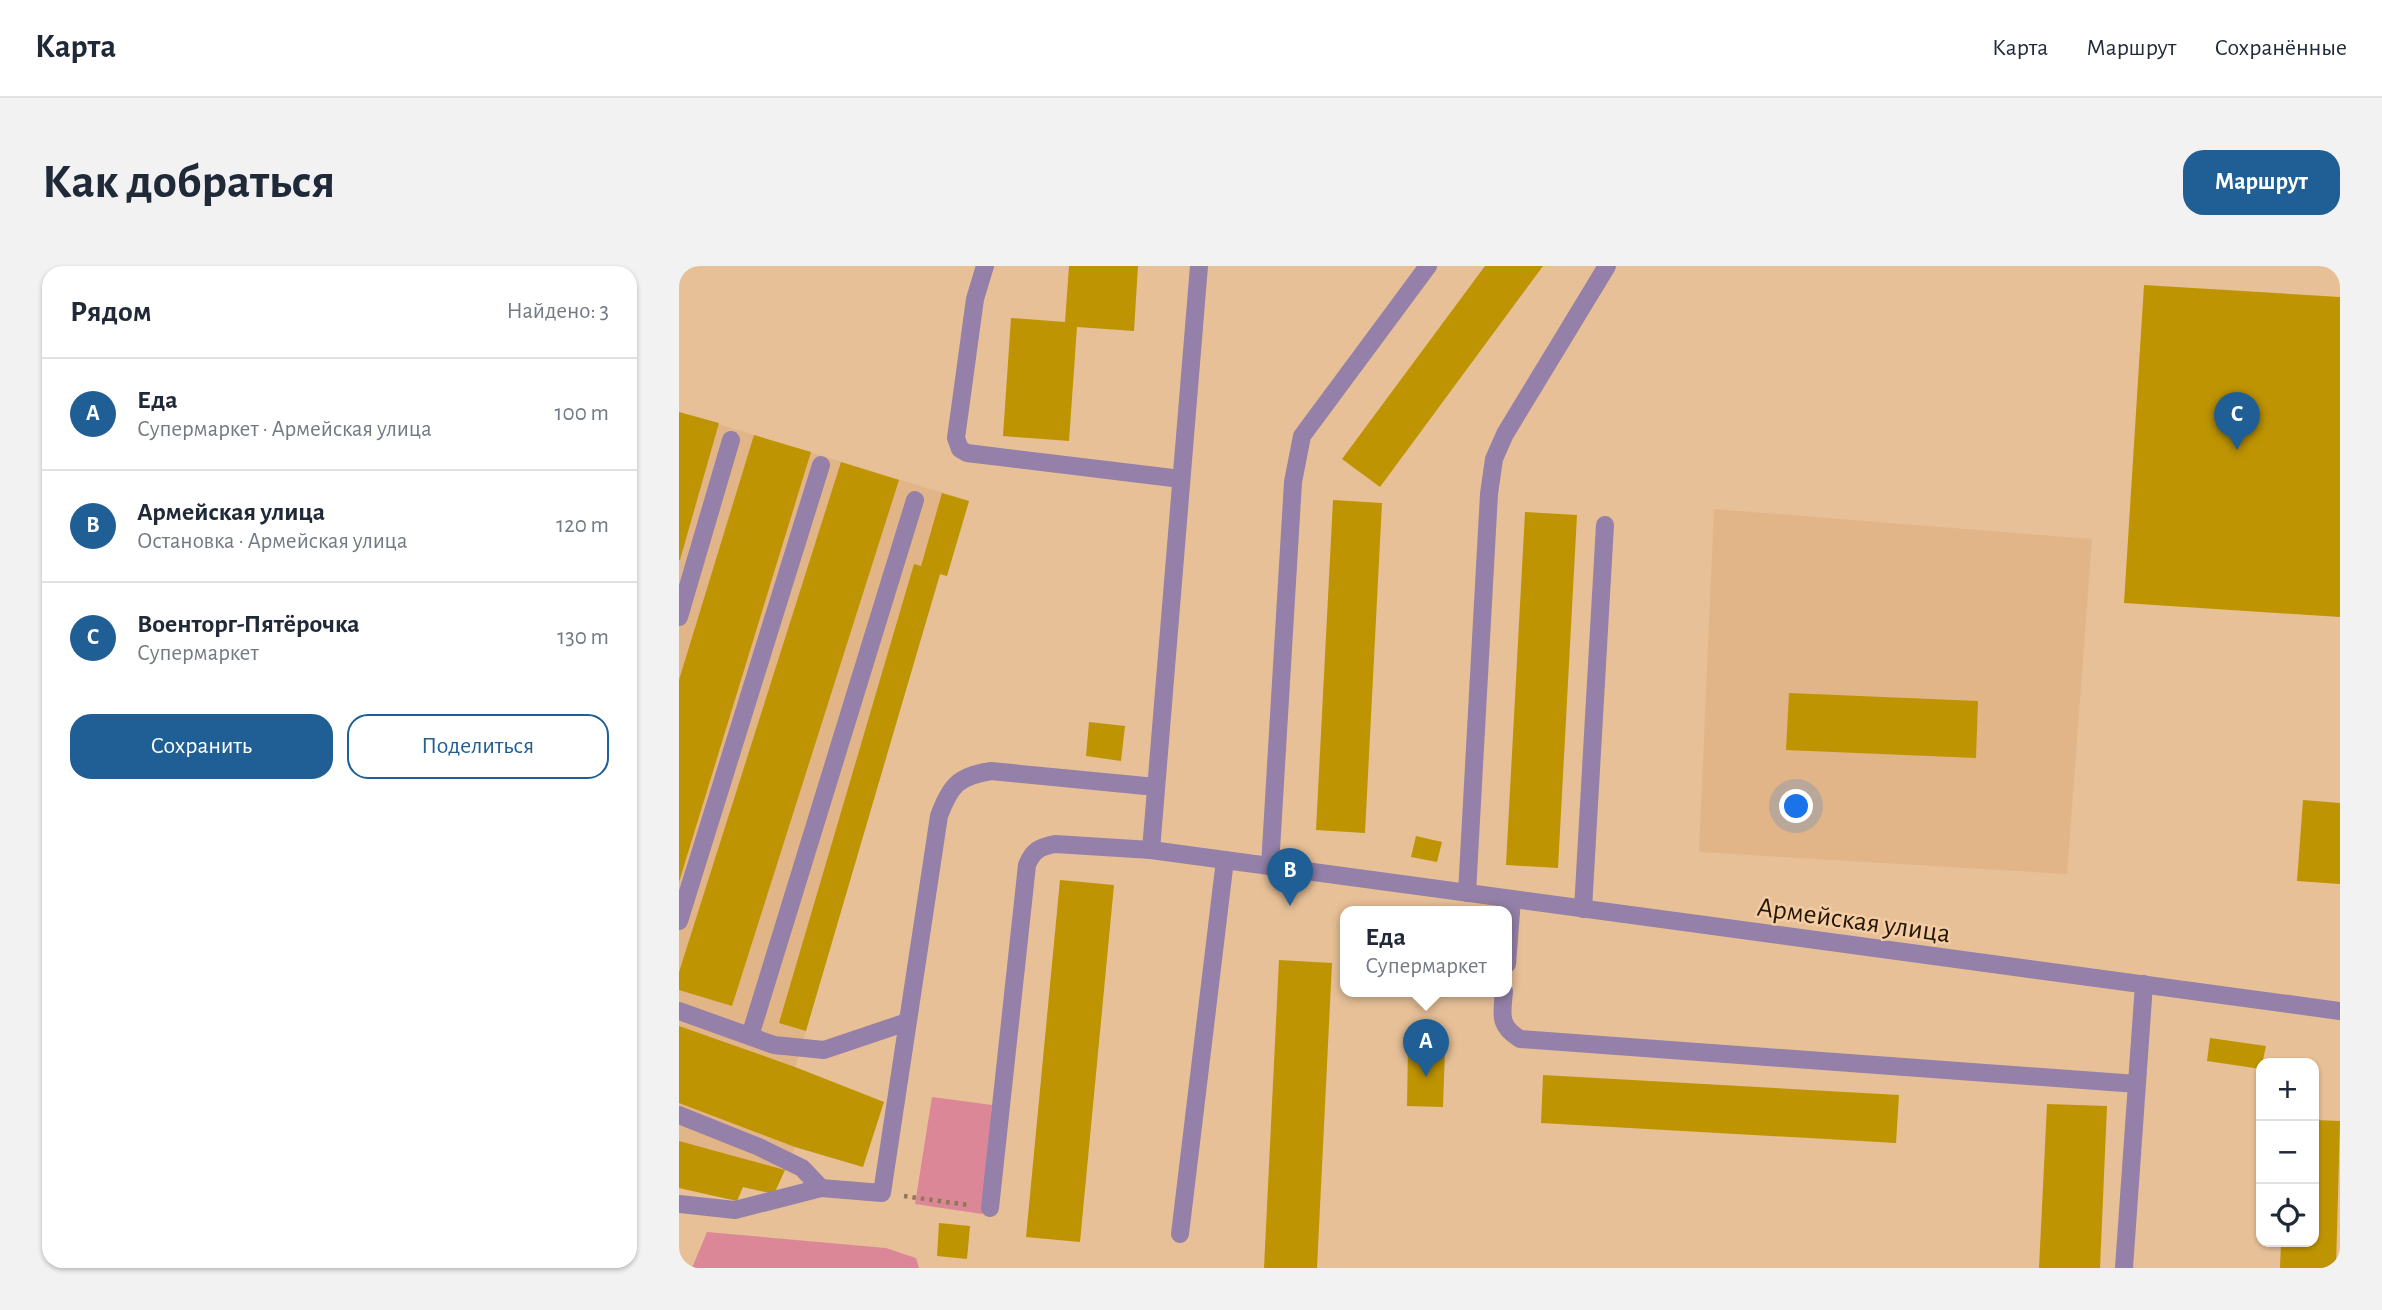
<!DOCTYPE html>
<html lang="ru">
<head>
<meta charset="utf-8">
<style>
  body { margin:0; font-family:"Alegreya Sans",sans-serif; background:#f2f2f3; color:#1f2937 }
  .controls { position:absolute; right:21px; bottom:21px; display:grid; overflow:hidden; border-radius:14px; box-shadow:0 2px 5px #0004 }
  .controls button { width:63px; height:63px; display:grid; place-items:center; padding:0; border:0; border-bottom:2px solid #e0e1e3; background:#fff; color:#1f2937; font:35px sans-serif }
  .you { position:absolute; left:1118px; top:541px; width:24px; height:24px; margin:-18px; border:5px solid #fff; border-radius:50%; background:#1a73e8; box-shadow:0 0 0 10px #1a73e833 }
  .badge { display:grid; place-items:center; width:46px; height:46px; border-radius:50%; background:#1f5f95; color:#fff; font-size:23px; font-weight:700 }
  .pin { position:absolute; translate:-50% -58px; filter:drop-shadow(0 2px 4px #0008) }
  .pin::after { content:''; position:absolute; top:37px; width:24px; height:21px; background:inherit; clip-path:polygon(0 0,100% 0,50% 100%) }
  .popup { position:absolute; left:661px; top:640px; width:172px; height:91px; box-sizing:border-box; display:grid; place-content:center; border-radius:14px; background:#fff; filter:drop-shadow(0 2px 5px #0005); font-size:23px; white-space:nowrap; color:#747a83 }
  .popup b { font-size:26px; color:#1f2937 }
  .popup::after { content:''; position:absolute; left:50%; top:100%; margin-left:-14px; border:14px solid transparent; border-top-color:#fff }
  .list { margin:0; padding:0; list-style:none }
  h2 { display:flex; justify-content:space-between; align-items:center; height:91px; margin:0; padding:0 28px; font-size:30px }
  h2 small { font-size:23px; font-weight:400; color:#747a83 }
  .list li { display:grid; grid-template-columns:46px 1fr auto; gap:21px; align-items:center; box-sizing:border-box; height:112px; padding:0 28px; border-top:2px solid #e0e1e3 }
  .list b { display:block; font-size:26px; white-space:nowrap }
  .list p { margin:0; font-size:23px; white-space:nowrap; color:#747a83 }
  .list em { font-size:23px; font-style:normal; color:#747a83 }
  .actions { display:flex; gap:14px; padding:21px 28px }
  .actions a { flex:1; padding:16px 0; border:2px solid #1f5f95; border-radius:21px; text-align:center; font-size:24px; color:#1f5f95 }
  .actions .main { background:#1f5f95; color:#fff }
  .icon { flex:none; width:38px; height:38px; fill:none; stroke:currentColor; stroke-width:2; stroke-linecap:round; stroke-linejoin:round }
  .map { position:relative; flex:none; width:1661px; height:1002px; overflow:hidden; border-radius:21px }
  header { display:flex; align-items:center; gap:42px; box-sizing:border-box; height:98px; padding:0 35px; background:#fff; border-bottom:2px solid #e0e1e3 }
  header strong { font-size:33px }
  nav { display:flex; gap:38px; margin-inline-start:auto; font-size:24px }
  .intro { display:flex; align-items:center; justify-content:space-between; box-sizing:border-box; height:168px; padding:0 42px }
  h1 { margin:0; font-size:49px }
  .button { padding:18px 32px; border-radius:21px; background:#1f5f95; color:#fff; font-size:24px; font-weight:700 }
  main { display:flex; gap:42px; padding:0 42px }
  aside { flex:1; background:#fff; border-radius:21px; box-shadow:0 2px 5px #0004 }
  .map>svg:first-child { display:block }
  .built { fill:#e1b587 }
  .green { fill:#dc8797 }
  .building { fill:#bf9402 }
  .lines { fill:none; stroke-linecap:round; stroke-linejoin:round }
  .path { stroke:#937658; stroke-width:4.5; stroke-dasharray:3.5 5; stroke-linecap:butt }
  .service { stroke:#9480a8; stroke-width:18 }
  .minor { stroke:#9480a8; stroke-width:18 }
  .labels { text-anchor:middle; stroke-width:5; stroke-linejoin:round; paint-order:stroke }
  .street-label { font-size:28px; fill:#261808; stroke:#f4cda4 }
</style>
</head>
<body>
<header>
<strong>Карта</strong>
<nav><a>Карта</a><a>Маршрут</a><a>Сохранённые</a></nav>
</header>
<div class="intro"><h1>Как добраться</h1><a class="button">Маршрут</a></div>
<main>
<aside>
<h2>Рядом<small>Найдено: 3</small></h2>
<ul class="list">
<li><span class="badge">A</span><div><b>Еда</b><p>Супермаркет · Армейская улица</p></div><em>100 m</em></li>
<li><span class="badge">B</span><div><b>Армейская улица</b><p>Остановка · Армейская улица</p></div><em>120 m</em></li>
<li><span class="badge">C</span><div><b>Военторг-Пятёрочка</b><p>Супермаркет</p></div><em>130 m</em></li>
</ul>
<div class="actions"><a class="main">Сохранить</a><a>Поделиться</a></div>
</aside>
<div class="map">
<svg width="1661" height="1002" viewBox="0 0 1661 1002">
  <rect width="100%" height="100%" fill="#e7c097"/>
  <path class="built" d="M0,146L290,235L268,310L261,309L116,801L184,901L116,881L95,928L64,921L58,935L0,922Z
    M1035,243L1413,273L1388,608L1020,586Z"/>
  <path class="green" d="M253,831L313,839L303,948L236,938Z
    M28,966L207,982L237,992L240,1002H13Z"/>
  <path class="building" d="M390,0H459L455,65L398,61L390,175L324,170L332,52L386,56Z
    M806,0H864L701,221L663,193Z
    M1465,19L1661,31V351L1445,337Z
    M0,146L40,157L1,294H0Z
    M75,169L132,186L0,616V414Z
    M162,196L220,214L53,740L0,724V706Z
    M263,227L290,235L268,310L261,308L127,765L100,757L235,298L242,300Z
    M654,234L703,237L686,567L637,564Z
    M846,246L898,249L879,602L827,599Z
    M1110,427L1299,435L1297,492L1107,484Z
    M410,456L446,460L442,495L407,490Z
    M1624,534L1661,537V618L1618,615Z
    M737,570L763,576L758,596L732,591Z
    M381,614L435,619L401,976L347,971Z
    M600,694L653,697L638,1002H585Z
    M0,760L116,801L205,836L184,901L116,881L0,837Z
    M1531,772L1587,780L1582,803L1528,795Z
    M729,781L766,782L764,841L728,840Z
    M864,809L1220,829L1217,877L862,857Z
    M1368,838L1428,840L1421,1002H1360Z
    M1635,854L1661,855L1657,1002H1601L1602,976H1635Z
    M0,875L106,904L95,928L64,921L58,935L0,922Z
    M260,957L291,960L288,993L258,990Z"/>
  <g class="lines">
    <path class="path" d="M225,930L289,939"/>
    <path class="service" d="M306,0L296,33L277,172L281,183L288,187L502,213
      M0,351L52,174
      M591,600L614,216L623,170L749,0
      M788,627L810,228L815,193L826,168L928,0
      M904,643L926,259
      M0,655L142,199
      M828,698L833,633
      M825,725C823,749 819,759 841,773L1458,818
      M0,745L95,779L145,784L228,756
      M71,770L236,234
      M0,849L80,881L123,902L142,922
      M311,942L348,599C354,584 361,581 376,578L472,584
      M501,968L546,594
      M1445,1002L1465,718"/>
    <path class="minor" d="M520,0L472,584L1661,745
      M0,938L56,944L142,922L203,927L260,550C271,520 279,510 312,505L477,521"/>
  </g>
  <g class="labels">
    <g class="street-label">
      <text transform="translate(1175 653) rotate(8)" y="10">Армейская улица</text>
    </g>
  </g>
</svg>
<div class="controls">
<button>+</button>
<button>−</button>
<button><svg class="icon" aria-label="locate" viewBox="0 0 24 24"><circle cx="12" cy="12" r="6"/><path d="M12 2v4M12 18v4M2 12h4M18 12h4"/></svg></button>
</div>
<div class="you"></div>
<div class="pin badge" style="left:747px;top:811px">A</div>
<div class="popup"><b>Еда</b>Супермаркет</div>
<div class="pin badge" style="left:611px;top:640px">B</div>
<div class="pin badge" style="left:1558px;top:184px">C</div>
</div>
</main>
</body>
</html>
